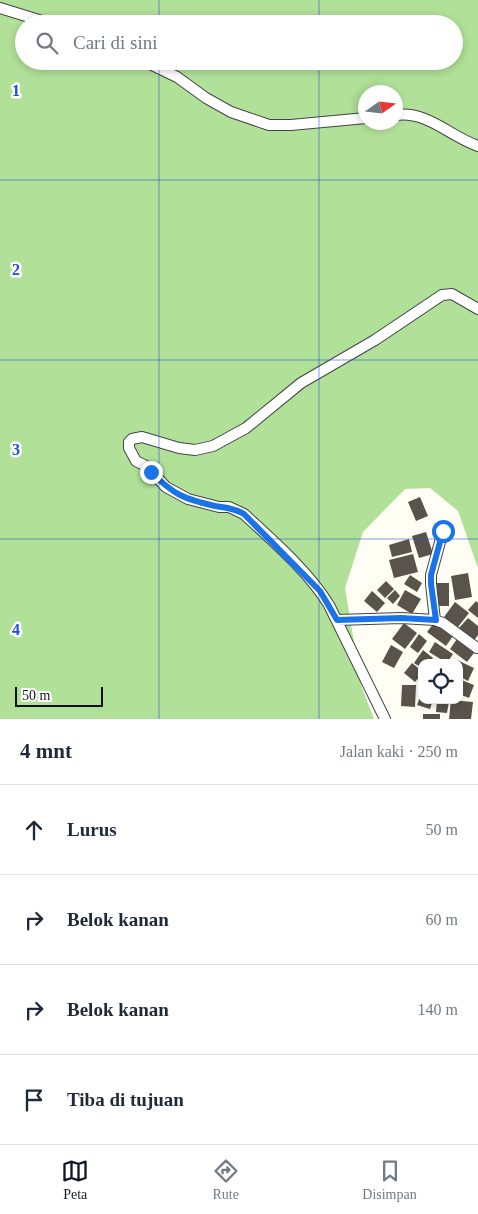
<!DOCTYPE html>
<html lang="id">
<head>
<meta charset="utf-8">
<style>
  body { margin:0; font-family:"Times New Roman",serif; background:#f2f2f3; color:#1f2937 }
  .controls { position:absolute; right:15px; bottom:15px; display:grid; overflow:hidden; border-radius:10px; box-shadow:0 2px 8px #0003 }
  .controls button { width:45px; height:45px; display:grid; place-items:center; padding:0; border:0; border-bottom:1px solid #e0e1e3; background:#fff; color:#1f2937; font:25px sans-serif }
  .compass { position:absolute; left:358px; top:85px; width:45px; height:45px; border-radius:50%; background:#fff; box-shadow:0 2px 8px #0003; rotate:76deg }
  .scale { position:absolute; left:15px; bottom:12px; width:88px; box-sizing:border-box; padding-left:5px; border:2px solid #111; border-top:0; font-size:14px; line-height:18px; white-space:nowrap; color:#111; -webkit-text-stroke:4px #fff; paint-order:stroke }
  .stop { position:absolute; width:15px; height:15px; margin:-11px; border:4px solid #1a73e8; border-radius:50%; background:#fff }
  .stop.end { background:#1a73e8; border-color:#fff; box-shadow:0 1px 5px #0008 }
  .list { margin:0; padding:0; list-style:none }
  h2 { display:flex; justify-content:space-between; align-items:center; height:65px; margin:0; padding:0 20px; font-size:21px }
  h2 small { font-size:16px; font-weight:400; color:#747a83 }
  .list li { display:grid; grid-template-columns:32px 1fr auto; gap:15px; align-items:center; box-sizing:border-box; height:90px; padding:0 20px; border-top:1px solid #e0e1e3 }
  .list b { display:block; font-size:19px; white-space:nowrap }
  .list em { font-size:16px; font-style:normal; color:#747a83 }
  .icon { flex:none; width:28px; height:28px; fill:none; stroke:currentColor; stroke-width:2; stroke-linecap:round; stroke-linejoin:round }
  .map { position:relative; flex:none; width:478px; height:719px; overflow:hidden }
  .search { position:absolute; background:#fff; box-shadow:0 2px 8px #0003; left:15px; right:15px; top:15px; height:55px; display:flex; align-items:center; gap:12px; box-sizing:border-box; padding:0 18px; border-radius:28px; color:#747a83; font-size:19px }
  .sheet { height:425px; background:#fff }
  nav { display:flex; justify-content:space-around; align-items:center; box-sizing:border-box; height:70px; border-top:1px solid #e0e1e3; background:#fff; font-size:14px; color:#747a83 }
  nav a { display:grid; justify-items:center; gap:2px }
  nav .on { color:#111827 }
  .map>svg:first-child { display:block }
  .forest { fill:#b1e098; fill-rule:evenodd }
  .building { fill:#5a534c }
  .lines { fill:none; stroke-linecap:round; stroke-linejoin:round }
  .minor-casing { stroke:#444; stroke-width:12 }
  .minor { stroke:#fff; stroke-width:10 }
  .route { stroke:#1a73e8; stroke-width:6 }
  .grid { fill:none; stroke:#1d4ed8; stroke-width:1; stroke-opacity:0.55 }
  .grid-label { font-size:16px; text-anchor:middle; font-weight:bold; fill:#1d4ed8; stroke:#fff; stroke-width:5; stroke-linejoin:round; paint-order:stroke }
</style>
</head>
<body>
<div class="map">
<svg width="478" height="719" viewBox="0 0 478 719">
  <rect width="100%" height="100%" fill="#fffef4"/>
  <path class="forest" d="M0,0H478V568L458,511L430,488L405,489L363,532L345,588L361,685L374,719H0ZM24,24H454V61H24ZM366,92H396V122H366Z"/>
  <path class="building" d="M420,497L428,516L416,521L408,502Z
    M426,532L433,554L419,558L412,536Z
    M409,539L412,552L392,557L389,545Z
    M413,554L418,572L394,578L389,560Z
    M468,573L472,597L455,600L451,576Z
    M410,575L422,583L417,592L404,584Z
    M386,581L394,589L385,598L377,590Z
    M436,583H449V606H436Z
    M395,590L400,596L393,604L387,598Z
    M405,590L421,599L412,614L397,605Z
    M372,591L385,603L377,612L364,601Z
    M476,601L478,603V618L468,610Z
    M455,602L469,613L458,627L444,617Z
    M468,618L478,626V635L473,642L458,629Z
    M404,623L417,633L405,649L392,639Z
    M434,623L453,636L446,646L427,632Z
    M419,634L427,641L418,653L410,647Z
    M457,639L474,653L467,662L450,649Z
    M435,642L453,654L447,663L429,652Z
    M391,645L403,652L394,668L382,662Z
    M423,650L433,658L429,663H422V668L414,663Z
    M457,660L474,668L468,681L459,676V663H456Z
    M412,663L422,671V674L415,682L404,673Z
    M459,679L474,685L469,698L459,694Z
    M402,685H416L415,707L401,706Z
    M422,692V700H433L430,709L417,705Z
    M437,700L449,701L447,713L436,712Z
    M451,700L473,702L471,719H449Z
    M423,714H440V719H423Z"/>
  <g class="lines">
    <g class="minor-casing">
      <path id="minor" d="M0,8L52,24
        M144,61L177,77L206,98L231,112L269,125H291L366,118
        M396,115C428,111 449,136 478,146
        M337,620L401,618L435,620L443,623L477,648
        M435,620L431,584V575L443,531
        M385,719L329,605C309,572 273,541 244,514L229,507H219L188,499L166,487L146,466L136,461L129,448V442L132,439L142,437L179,448L195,450L213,446L246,428L301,383L375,340L442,295L452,294L478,309"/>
    </g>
    <use href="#minor" class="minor"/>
  </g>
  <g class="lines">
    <path class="route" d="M151,472C174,495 184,499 215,506C226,508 234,508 244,514L320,591L337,620L401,618L436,620L431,584V575L443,531"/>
  </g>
  <path class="grid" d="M159,0V24M319,0V24M159,61V719M319,61V719M0,180H478M0,360H478M0,539H478"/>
  <g class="grid-label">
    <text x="16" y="96">1</text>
    <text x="16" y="275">2</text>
    <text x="16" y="455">3</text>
    <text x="16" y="635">4</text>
  </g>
</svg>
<div class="controls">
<button><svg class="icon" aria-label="locate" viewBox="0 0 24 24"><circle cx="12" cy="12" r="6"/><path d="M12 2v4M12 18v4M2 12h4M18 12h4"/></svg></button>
</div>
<svg class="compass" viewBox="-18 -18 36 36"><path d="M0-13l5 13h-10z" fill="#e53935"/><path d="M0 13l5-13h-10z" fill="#747a83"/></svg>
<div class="scale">50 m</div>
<div class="stop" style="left:443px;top:531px"></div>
<div class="stop end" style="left:151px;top:472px"></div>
<div class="search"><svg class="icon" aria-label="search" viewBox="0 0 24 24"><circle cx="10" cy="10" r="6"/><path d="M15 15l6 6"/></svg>Cari di sini</div>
</div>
<section class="sheet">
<h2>4 mnt<small>Jalan kaki · 250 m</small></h2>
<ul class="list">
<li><svg class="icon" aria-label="ahead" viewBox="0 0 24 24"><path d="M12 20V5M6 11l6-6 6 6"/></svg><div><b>Lurus</b></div><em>50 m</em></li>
<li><svg class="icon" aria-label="right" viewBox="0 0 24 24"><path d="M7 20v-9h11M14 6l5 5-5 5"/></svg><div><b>Belok kanan</b></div><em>60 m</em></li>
<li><svg class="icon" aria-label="right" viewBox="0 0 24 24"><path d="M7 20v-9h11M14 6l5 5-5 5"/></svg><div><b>Belok kanan</b></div><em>140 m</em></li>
<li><svg class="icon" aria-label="arrive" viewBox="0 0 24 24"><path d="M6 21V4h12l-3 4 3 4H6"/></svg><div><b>Tiba di tujuan</b></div></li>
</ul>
</section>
<nav>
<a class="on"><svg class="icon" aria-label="map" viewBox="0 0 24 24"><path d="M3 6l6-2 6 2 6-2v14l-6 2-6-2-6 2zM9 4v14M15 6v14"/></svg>Peta</a>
<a><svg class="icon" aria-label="directions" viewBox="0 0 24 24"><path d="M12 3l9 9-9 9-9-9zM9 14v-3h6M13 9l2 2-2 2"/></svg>Rute</a>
<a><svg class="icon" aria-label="saved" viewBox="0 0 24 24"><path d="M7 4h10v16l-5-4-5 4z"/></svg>Disimpan</a>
</nav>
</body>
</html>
